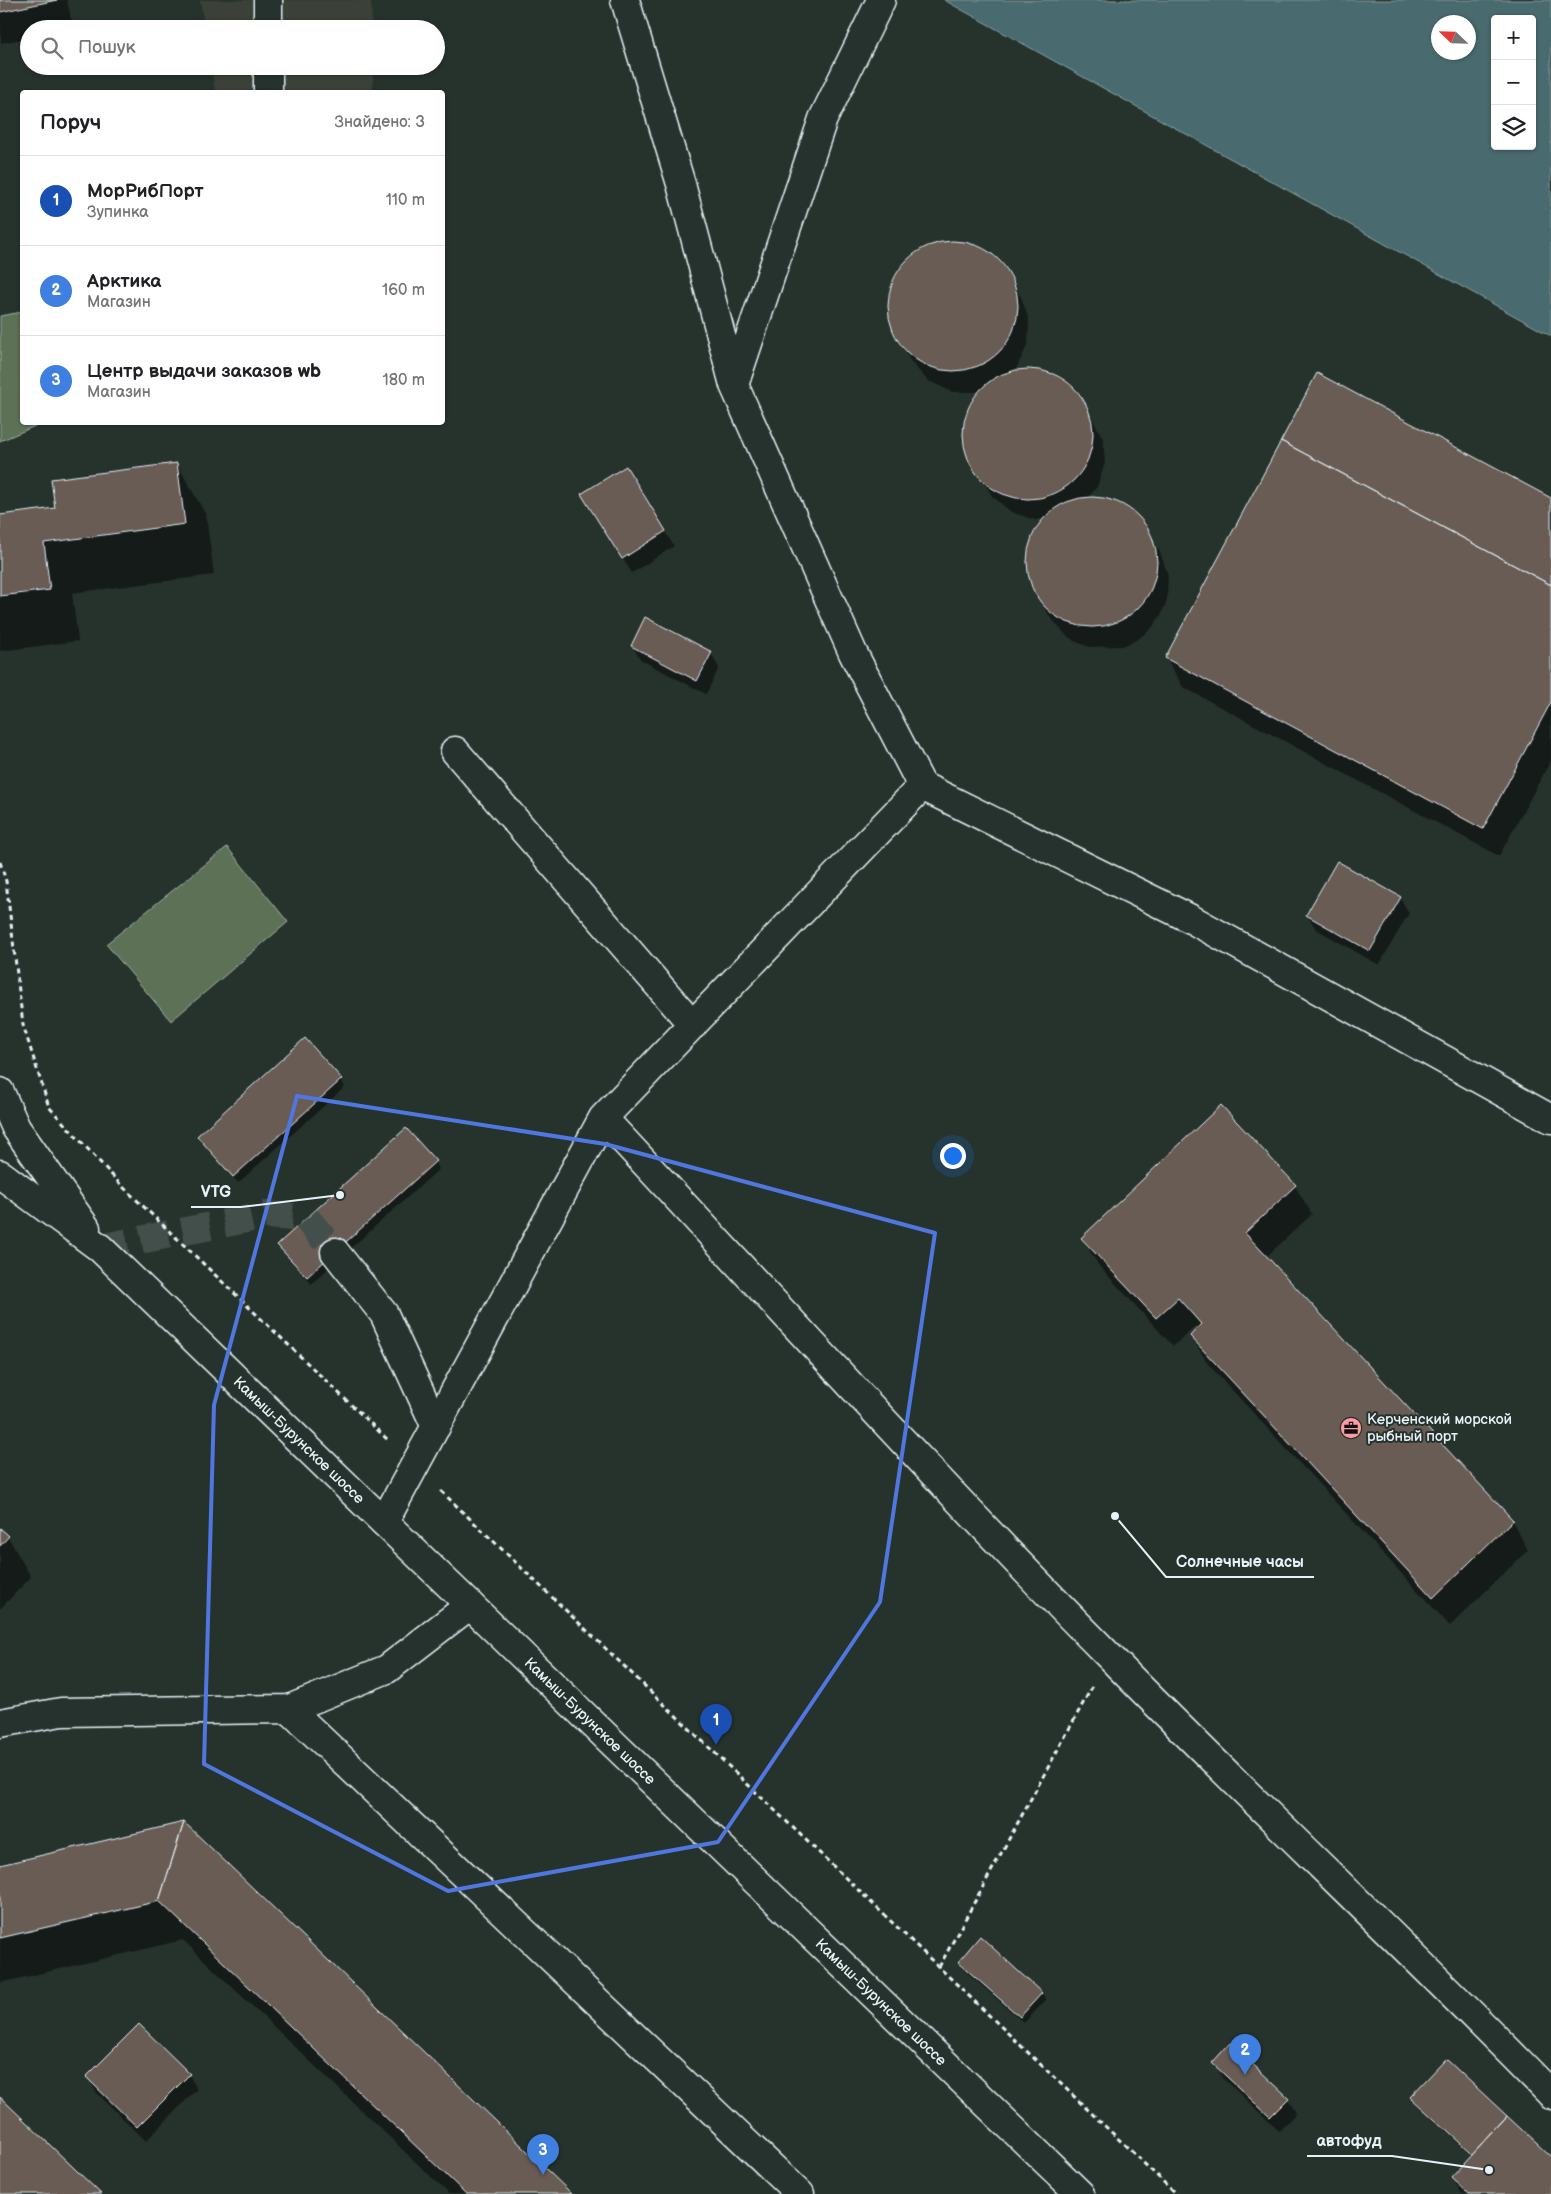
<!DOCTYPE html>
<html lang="uk">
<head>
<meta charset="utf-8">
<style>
  body { margin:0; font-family:"Balsamiq Sans",sans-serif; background:#f2f2f2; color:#202124 }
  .controls { position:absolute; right:15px; top:15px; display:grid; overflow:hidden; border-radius:5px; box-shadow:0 1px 4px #0004 }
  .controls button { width:45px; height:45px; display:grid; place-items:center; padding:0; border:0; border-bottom:1px solid #e0e0e0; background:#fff; color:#202124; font:25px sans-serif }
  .compass { position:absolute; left:1431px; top:15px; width:45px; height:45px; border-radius:50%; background:#fff; box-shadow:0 1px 4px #0004; rotate:293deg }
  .you { position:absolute; left:952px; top:1155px; width:18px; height:18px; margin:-12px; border:4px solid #fff; border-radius:50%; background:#1a73e8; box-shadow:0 0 0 8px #1a73e833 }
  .badge { display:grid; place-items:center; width:32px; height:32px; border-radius:50%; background:#b45309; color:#fff; font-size:16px; font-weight:700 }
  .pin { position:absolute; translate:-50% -41px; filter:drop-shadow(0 1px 2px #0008) }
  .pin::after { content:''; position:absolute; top:26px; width:18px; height:15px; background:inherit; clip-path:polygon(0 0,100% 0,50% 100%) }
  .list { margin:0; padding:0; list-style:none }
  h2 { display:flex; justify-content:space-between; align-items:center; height:65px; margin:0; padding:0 20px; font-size:21px }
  h2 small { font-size:16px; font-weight:400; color:#757577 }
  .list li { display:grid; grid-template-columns:32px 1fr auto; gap:15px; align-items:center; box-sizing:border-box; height:90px; padding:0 20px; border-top:1px solid #e0e0e0 }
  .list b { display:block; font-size:19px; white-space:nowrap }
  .list p { margin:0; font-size:16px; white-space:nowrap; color:#757577 }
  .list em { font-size:16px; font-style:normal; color:#757577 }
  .icon { flex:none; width:28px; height:28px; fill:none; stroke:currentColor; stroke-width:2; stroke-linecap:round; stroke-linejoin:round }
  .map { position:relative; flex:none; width:1551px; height:2194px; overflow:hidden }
  .search { position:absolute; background:#fff; box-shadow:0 1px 4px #0004; left:20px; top:20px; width:425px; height:55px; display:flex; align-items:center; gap:12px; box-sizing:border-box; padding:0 18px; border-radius:28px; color:#757577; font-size:19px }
  .panel { position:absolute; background:#fff; box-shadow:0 1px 4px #0004; left:20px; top:90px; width:425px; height:335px; border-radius:5px }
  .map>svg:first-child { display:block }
  .built { fill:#3a3f39 }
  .green { fill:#5b7155; stroke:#a2b1a6 }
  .water { fill:#486b6e; stroke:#88a1a5; fill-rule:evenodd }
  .shadow { fill:#0007 }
  .building { fill:#685c54; stroke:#e8f1f8 }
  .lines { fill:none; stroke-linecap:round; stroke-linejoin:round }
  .minor-tunnel { stroke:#43504b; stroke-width:28; stroke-dasharray:28 14; stroke-linecap:butt }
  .minor-casing { stroke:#e8f1f8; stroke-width:31 }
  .major-casing { stroke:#e8f1f8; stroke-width:31 }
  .path { stroke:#e8f1f8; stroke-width:3; stroke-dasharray:5 4; stroke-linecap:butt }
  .minor { stroke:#26332d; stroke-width:28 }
  .major { stroke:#26332d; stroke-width:28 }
  .marked { fill:none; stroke:#5077e0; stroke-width:4; stroke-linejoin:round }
  .labels { text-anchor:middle; stroke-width:4; stroke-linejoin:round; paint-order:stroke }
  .poi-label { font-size:15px; fill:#e8f1f8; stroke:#26332d; text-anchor:start }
  .street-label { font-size:15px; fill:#e8f1f8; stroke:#26332d }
  .leader { fill:none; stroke:#e8f1f8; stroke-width:2 }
  .callout-dot { fill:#e8f1f8; stroke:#26332d; stroke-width:2 }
  .callout-label { font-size:16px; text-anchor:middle; font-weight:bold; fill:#e8f1f8; stroke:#26332d; stroke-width:4; stroke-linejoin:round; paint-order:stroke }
</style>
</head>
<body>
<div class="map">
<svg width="1551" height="2194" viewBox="0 0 1551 2194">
  <rect width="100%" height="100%" fill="#26332d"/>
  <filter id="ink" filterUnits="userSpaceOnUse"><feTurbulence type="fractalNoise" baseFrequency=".02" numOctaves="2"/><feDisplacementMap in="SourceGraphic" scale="10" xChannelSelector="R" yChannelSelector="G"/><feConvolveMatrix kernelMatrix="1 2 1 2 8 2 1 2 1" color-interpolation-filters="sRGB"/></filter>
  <g filter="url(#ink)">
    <path class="built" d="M200,0H371L372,29H205Z
      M211,66H373V92H215Z"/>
    <path class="green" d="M22,312V422L42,423L0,441V316Z
      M227,847L288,922L171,1021L106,944Z"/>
    <path class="water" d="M944,0H1551V336ZM1495,19H1532V146H1495ZM1438,22H1468V52H1438Z"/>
    <path class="shadow" d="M0,0H67L73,28L29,29V38L1,43Z
      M957,243L972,245L993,257L1008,275L1021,297L1029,320L1028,344L1017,367L1011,373L1017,371H1040L1062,379L1079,395L1092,418L1103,439L1105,463L1097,487L1087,499H1103L1125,508L1137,517L1160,552L1168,575L1167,600L1161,615L1151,629L1138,639L1123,646L1090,647L1074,641L1066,635L1050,617L1037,595L1029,573L1031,543L1041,523L1046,519L1035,520L1011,512L992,496L967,452L964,429L967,415L974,401L984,389L976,392H952L927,380L911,362L898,339L890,318L889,303L892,287L903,267L920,252L941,244Z
      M177,464L206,515L214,575L72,593L78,641L0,651V517L57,509Z
      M625,468L674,546L632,573L591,509Z
      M1551,500V760L1499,856L1183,687L1166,658Z
      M632,646L711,653L719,668L706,694L641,660Z
      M1400,898L1409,913L1379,965L1316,929L1307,915Z
      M341,1080L345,1087L238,1183L199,1136Z
      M1221,1107L1295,1186L1312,1214L1266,1257L1512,1521L1528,1550L1450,1626L1208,1364L1191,1336L1198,1329L1195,1326L1173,1346L1099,1266L1082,1238Z
      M435,1162L439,1169L311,1284L279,1245Z
      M0,1529L8,1537L31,1577L0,1609Z
      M183,1823L570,2194H449L183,1940L0,1983V1939L165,1901V1898L0,1937V1866Z
      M959,1962L1042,1993L1046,2000L1024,2023L963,1969Z
      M1446,2061L1551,2159V2194H1462L1452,2177L1472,2156L1416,2104L1412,2097Z
      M1214,2063L1288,2099L1296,2113L1279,2131L1222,2077Z
      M189,2075L197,2089L146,2141L96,2092L88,2077Z"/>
    <path class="building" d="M0,0H57L0,12Z
      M888 306a65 65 0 1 1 130 0a65 65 0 1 1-130 0Z
      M963 434a65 65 0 1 1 130 0a65 65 0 1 1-130 0Z
      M1317,373L1551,498V585L1281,441Z
      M1281,441L1551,585V702L1483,829L1165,658Z
      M177,463L185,524L44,543L50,590L0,596V515L55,508L51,479Z
      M626,466L666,531L622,559L581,494Z
      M1027 562a65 65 0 1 1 130 0a65 65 0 1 1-130 0Z
      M645,617L712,652L697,681L631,646Z
      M1337,861L1401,897L1370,951L1306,915Z
      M305,1038L342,1079L233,1177L197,1136Z
      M1221,1105L1296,1185L1245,1233L1513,1520L1433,1598L1190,1336L1201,1324L1178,1298L1156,1318L1081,1238Z
      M406,1128L436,1161L307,1277L277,1245Z
      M0,1528L9,1536L0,1546Z
      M184,1822L159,1901L0,1938V1865Z
      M184,1822L572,2194H466L159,1901Z
      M980,1936L1042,1993L1020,2017L958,1962Z
      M139,2024L190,2074L137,2127L86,2077Z
      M1230,2043L1289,2098L1270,2117L1212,2063Z
      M1446,2059L1507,2116L1472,2154L1410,2097Z
      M0,2097L101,2194H0Z
      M1507,2116L1551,2157V2194H1469L1451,2177Z"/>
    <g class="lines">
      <path class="minor-tunnel" d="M100,1248L266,1215L306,1218L335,1252"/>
      <g class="minor-casing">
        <path id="minor" d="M268,29V0
          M268,89V66
          M734,385L823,119L881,0
          M455,751L693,1025
          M922,786L1191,919L1551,1119
          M603,1118C771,1298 936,1481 1109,1656C1254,1804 1406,1945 1551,2094
          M335,1252L384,1314L436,1427
          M384,1522L603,1118L922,786L853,653L734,385L681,184L625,0
          M289,1709L800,2194
          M0,1723L61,1712L289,1709L387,1669L470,1605"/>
      </g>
      <g class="major-casing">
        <path id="major" d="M0,1092L16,1128L86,1228
          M0,1174L100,1248L1080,2194"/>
      </g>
      <path class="path" d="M0,862L6,881L23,1025L49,1107L122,1186L388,1440
        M441,1491L1176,2194
        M939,1967L1092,1687"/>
      <use href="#minor" class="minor"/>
      <use href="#major" class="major"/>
    </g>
  </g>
  <path class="marked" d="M297,1096L605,1144L935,1233L880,1602L718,1842L448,1891L204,1764L214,1405Z"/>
  <defs>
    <g id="office-disc" transform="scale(1.125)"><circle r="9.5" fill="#ff9aa2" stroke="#26332d"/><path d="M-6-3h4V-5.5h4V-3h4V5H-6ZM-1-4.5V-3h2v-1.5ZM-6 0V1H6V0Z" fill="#111"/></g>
  </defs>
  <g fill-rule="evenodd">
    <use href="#office-disc" x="1351" y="1428"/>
  </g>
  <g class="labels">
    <g class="poi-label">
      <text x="1367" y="1424">Керченский морской<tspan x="1367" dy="17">рыбный порт</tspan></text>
    </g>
    <g class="street-label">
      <text transform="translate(299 1440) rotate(44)" y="5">Камыш-Бурунское шоссе</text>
      <text transform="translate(590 1721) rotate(44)" y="5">Камыш-Бурунское шоссе</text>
      <text transform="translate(881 2002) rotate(44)" y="5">Камыш-Бурунское шоссе</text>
    </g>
  </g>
  <path class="leader" d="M340 1195L241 1207H191M1115 1516L1166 1577H1314M1489 2170L1392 2156H1307"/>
  <g class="callout-dot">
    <circle cx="340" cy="1195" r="5"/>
    <circle cx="1115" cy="1516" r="5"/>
    <circle cx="1489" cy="2170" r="5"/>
  </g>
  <g class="callout-label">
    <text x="216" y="1197">VTG</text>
    <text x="1240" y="1567">Солнечные часы</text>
    <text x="1349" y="2146">автофуд</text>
  </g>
</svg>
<div class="controls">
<button>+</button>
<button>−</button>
<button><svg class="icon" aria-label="layers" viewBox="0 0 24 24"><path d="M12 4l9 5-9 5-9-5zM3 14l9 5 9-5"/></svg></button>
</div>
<svg class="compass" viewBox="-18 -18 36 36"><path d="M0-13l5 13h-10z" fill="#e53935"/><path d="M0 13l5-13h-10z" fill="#757577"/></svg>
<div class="you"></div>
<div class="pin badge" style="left:716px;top:1745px;background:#1a4fb4">1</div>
<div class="pin badge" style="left:1245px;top:2075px;background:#3f7fe0">2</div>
<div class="pin badge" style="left:543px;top:2175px;background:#3f7fe0">3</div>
<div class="search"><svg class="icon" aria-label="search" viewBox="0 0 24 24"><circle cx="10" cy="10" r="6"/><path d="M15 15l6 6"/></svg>Пошук</div>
<section class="panel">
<h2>Поруч<small>Знайдено: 3</small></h2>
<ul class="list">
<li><span class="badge" style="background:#1a4fb4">1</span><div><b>МорРибПорт</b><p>Зупинка</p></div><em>110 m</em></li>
<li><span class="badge" style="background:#3f7fe0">2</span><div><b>Арктика</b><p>Магазин</p></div><em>160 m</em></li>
<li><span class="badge" style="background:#3f7fe0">3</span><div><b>Центр выдачи заказов wb</b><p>Магазин</p></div><em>180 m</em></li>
</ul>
</section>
</div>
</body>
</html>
